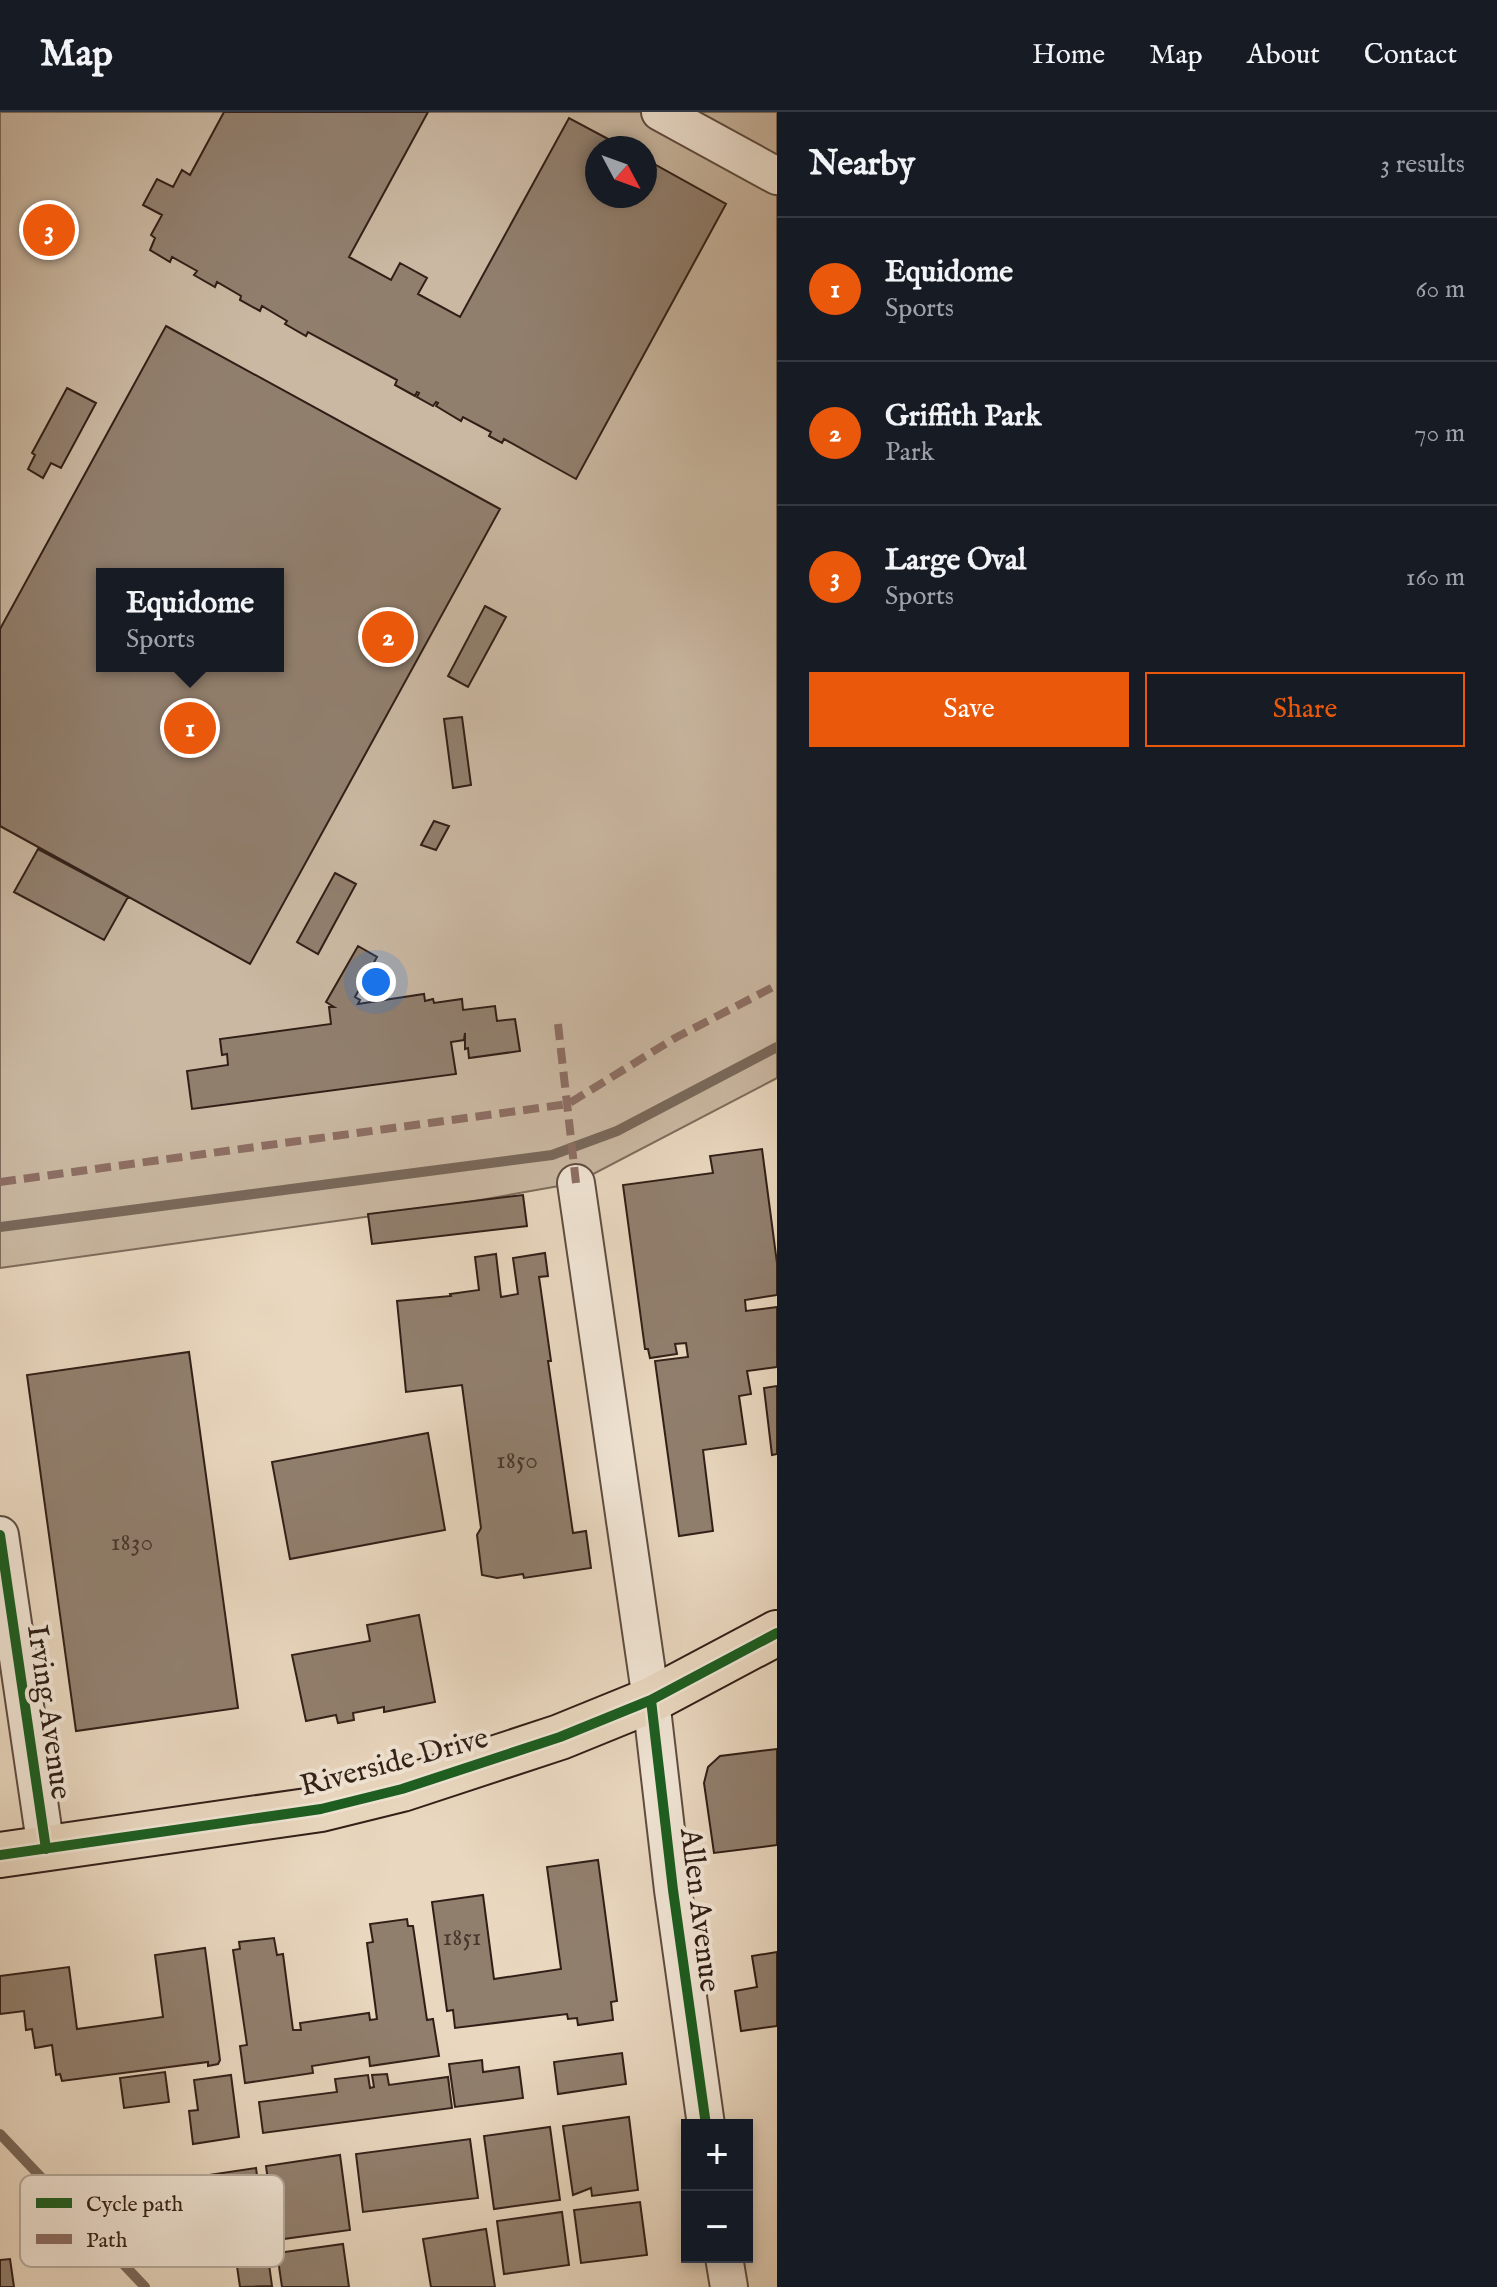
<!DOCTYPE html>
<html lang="en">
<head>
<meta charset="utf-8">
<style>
  body { margin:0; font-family:"IM FELL English",serif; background:#20242c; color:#f1f3f6 }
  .controls { position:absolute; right:24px; bottom:24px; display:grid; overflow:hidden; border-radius:0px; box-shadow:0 4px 12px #0003 }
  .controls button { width:72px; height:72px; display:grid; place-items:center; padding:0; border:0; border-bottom:2px solid #363941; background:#171b24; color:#f1f3f6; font:40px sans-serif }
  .compass { position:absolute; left:585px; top:24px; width:72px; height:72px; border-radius:50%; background:#171b24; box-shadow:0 4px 12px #0003; rotate:131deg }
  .you { position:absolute; left:376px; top:870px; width:28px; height:28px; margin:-20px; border:6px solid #fff; border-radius:50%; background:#1a73e8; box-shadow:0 0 0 12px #1a73e833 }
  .badge { display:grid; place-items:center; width:52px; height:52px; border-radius:50%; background:#ea580c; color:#fff; font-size:26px; font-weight:700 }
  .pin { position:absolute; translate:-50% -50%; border:4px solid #fff; box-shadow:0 2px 8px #0006 }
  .popup { position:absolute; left:96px; top:456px; width:188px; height:104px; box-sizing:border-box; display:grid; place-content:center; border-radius:0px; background:#171b24; filter:drop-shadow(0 2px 6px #0005); font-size:26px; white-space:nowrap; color:#9ea1a6 }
  .popup b { font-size:30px; color:#f1f3f6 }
  .popup::after { content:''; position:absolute; left:50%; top:100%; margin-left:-16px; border:16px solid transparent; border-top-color:#171b24 }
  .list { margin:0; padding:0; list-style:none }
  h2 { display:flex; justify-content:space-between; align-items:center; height:104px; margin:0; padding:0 32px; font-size:34px }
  h2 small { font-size:26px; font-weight:400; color:#9ea1a6 }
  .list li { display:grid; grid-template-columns:52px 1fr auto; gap:24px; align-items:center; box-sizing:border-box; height:144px; padding:0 32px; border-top:2px solid #363941 }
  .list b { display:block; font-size:30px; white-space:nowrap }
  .list p { margin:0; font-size:26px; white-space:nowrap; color:#9ea1a6 }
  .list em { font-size:26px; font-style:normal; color:#9ea1a6 }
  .actions { display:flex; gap:16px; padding:24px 32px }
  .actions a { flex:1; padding:18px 0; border:2px solid #ea580c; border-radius:0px; text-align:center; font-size:28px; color:#ea580c }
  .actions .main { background:#ea580c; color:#fff }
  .map { position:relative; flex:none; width:777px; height:2175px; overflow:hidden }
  header { display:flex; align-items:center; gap:48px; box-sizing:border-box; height:112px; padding:0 40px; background:#171b24; border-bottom:2px solid #363941 }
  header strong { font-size:38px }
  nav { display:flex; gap:44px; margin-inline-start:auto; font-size:28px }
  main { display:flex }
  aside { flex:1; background:#171b24 }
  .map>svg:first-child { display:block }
  .green { fill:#cab8a2; stroke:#7e6c5c; stroke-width:2; fill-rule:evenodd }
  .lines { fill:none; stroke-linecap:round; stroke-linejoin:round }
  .stream { stroke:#7a685a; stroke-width:10 }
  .building { fill:#917f6e; stroke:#311f17; stroke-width:2; fill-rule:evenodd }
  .minor-casing { stroke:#5f4d41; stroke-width:40 }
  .major-casing { stroke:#311f17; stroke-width:48 }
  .minor { stroke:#f1e5d5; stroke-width:36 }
  .major { stroke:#e9d7bf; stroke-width:44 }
  .quiet { stroke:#8d6e63; stroke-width:8; stroke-dasharray:16 8; stroke-linecap:butt }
  .cycleway-casing { stroke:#f1e5d5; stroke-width:15 }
  .cycleway { stroke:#1b5e20; stroke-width:10 }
  .labels { text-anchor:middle; stroke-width:8; stroke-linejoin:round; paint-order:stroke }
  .number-label { font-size:26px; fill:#49372d }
  .street-label { font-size:30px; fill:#311f17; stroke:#f1e5d5 }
  .key { fill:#f1e5d5; stroke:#b7aa9c; stroke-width:2 }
  .key-label { font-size:22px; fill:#311f17 }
</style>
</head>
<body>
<header>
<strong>Map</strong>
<nav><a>Home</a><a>Map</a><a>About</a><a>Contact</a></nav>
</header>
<main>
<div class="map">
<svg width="777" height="2175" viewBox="0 0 777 2175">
  <rect width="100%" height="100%" fill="#e9d7bf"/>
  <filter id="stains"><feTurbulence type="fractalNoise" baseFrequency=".0025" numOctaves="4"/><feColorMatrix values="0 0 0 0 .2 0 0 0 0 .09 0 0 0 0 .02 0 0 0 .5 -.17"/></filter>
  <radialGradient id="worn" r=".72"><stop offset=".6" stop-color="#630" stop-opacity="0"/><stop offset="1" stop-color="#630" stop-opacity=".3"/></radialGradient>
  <path class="green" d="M0,0H777V966L576,1071L458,1092L0,1156ZM597,36H645V84H597ZM102,462H278V554H102Z"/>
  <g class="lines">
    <path class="stream" d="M0,1115L552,1043L617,1019L777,935
      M0,2022L145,2175"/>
  </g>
  <path class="building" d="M224,0H428L349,145L391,168L400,151L427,166L418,182L460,205L569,6L625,36H597V84H645V47L726,92L576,367L504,327L502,331L489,324L491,320L463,305L461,309L436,294L438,291L436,290L433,294L417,285L419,281L417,280L415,284L395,273L397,268L308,220L306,224L285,212L287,209L262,194L260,199L240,188L241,184L217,170L215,175L194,163L197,159L172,145L170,150L150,138L155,126L151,123L162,103L143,93L157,67L173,75L182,58L190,63Z
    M166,214L500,397L250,852L0,714V517ZM102,462H278V554H102Z
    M67,276L96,291L61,356L51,351L43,366L28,357L35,343L32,341Z
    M485,494L506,505L468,575L448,564Z
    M462,605L471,673L453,676L444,607Z
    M434,709L449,714L436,738L421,733Z
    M38,737L128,785L104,828L14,780Z
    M335,761L356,772L318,842L297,830Z
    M358,834L377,845L355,885L360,888L358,892L424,882L425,889L433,887L434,891L462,887L463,898L495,894L497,909L515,907L520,939L469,946L468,936L465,937V921L464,928L451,930L456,962L192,997L187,959L228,953L227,942L222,943L220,927L331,912L329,895H334L326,890Z
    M762,1037L777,1151V1183L745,1188L746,1199L777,1195V1255L747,1259L751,1282L739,1284L746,1332L703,1338L713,1419L679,1424L655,1249L688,1245L686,1231L675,1232L677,1242L650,1246L648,1237H645L623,1073L713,1061L710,1044Z
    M523,1083L527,1114L372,1132L368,1102Z
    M545,1141L548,1164L539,1165L551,1249H548L573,1421L586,1419L591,1456L524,1466L523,1462L497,1466L482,1463L477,1423L481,1416L462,1273L406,1280L397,1189L451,1184L450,1182L479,1178L475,1145L496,1142L501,1185L518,1182L513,1146Z
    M189,1240L238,1596L76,1619L27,1263Z
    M777,1274V1342L772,1343L764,1276Z
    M428,1321L445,1418L290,1447L272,1350Z
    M419,1503L435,1590L384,1600V1595L353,1601L354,1608L338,1611L336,1603L306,1609L292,1543L370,1529L367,1513Z
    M777,1637V1733L714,1741L704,1671L708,1655L720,1644Z
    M598,1748L617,1889L611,1890L613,1908L578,1913L577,1906L568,1907L567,1902L455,1916L453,1898L447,1899L432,1790L483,1783L494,1867L561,1857L547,1755Z
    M407,1807L408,1814H413L427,1908L433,1907L439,1944L370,1954L369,1945L312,1954L313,1961L245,1971L240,1934L247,1933L233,1838L240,1837L239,1830L274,1826L277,1843L283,1842L293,1918H301L300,1911L369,1901L370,1908L377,1907L367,1831L373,1830L370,1812Z
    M205,1836L220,1948L218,1952L208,1954V1950L62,1969L60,1962L56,1963L52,1933L35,1936L32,1917L26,1918L24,1899L0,1902V1864L69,1855L77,1917L163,1905L155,1843Z
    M777,1840V1914L741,1919L735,1879L757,1875L752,1844Z
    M622,1941L626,1972L558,1982L554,1950Z
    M482,1948L483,1960L519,1955L523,1986L455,1995L449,1952Z
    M165,1960L169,1990L124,1996L120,1966Z
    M387,1962L389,1973L448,1965L452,1996L263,2021L259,1990L337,1980L335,1967L368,1963L370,1976L374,1975L372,1963Z
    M231,1963L239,2025L193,2032L189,1999L198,1998L194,1968Z
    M629,2005L638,2078L592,2084L591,2076L573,2083L563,2014Z
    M550,2015L560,2088L494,2097L484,2024Z
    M470,2027L478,2086L363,2100L356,2042Z
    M340,2043L350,2118L276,2128L266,2054Z
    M256,2056L272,2174L240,2175L228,2092L172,2100L168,2069Z
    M640,2090L647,2143L581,2151L574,2098Z
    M562,2100L569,2153L504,2162L497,2109Z
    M486,2117L495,2175H431L423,2127Z
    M343,2132L349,2175H282L277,2141Z
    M10,2147L14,2175H0V2148Z"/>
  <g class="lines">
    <g class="minor-casing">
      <path id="minor" d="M660,0L777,64
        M576,1071L651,1588L673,1778L706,2013
        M0,1423L46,1737
        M724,2145L729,2175"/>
    </g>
    <g class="major-casing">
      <path id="major" d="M0,1743L321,1697L402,1677L560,1625L651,1588L777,1521"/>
    </g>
    <use href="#minor" class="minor"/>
    <use href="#major" class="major"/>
    <path class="quiet" d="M558,912L576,1071
      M0,1070L568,992L675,926L777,873"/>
    <g class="cycleway-casing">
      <path id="cycleway" d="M0,1423L46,1737
        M651,1588L673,1778L706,2013
        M0,1743L321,1697L402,1677L560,1625L651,1588L777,1521"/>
    </g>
    <use href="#cycleway" class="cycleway"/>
  </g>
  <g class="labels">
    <g class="number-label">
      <text x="517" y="1356">1850</text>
      <text x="132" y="1438">1830</text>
      <text x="462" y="1833">1851</text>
    </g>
    <g class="street-label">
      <text transform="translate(50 1600) rotate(82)" y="10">Irving Avenue</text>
      <text transform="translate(394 1649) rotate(-15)" y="10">Riverside Drive</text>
      <text transform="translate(701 1798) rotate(83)" y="10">Allen Avenue</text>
    </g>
  </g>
  <rect x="20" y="2063" width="264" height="92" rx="12" class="key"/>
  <rect x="36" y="2086" width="36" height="10" fill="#1b5e20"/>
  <rect x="36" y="2122" width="36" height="10" fill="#8d6e63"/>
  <g class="key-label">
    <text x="86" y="2099">Cycle path</text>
    <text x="86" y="2135">Path</text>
  </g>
  <rect width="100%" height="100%" filter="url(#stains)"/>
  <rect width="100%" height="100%" fill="url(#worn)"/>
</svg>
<div class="controls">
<button>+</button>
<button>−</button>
</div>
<svg class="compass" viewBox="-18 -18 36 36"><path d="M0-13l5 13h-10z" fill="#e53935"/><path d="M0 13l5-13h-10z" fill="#9ea1a6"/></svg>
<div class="you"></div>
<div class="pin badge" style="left:190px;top:616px">1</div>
<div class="popup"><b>Equidome</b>Sports</div>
<div class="pin badge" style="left:388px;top:525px">2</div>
<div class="pin badge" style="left:49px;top:118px">3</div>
</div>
<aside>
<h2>Nearby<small>3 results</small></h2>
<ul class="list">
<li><span class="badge">1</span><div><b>Equidome</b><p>Sports</p></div><em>60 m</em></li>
<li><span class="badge">2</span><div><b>Griffith Park</b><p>Park</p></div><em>70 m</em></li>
<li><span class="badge">3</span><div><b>Large Oval</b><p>Sports</p></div><em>160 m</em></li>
</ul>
<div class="actions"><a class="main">Save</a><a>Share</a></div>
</aside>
</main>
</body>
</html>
